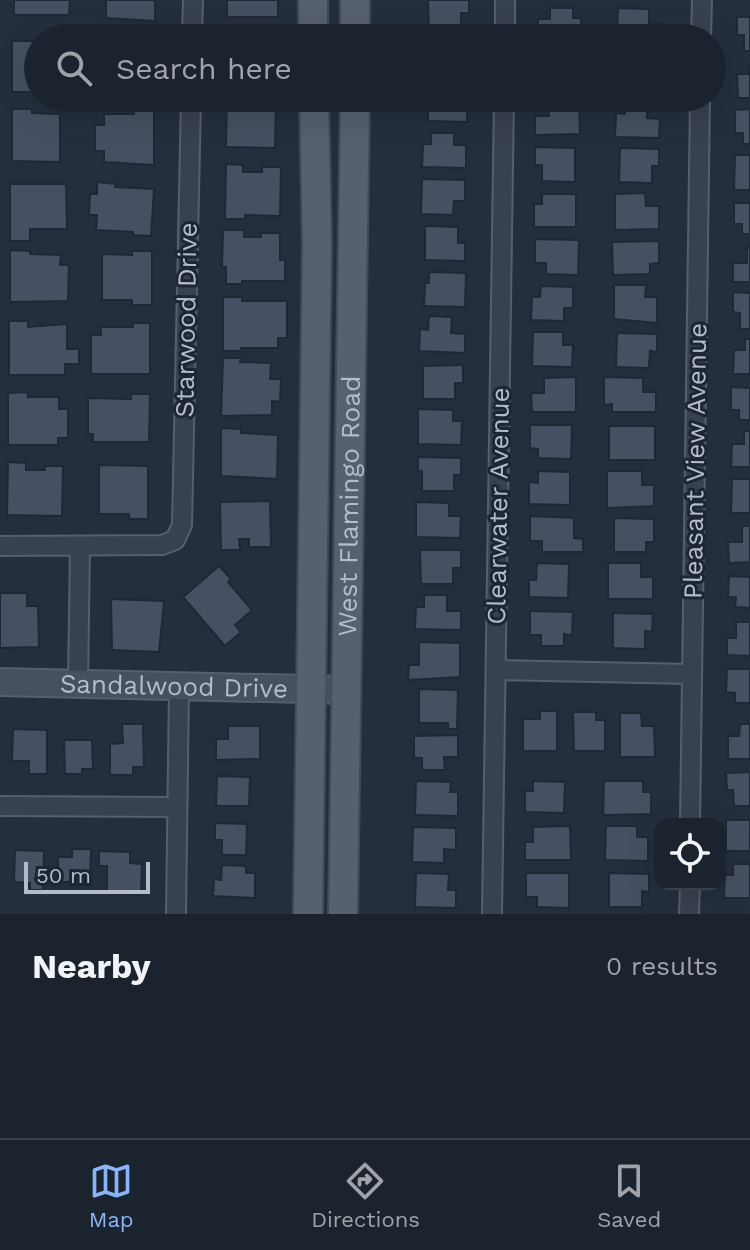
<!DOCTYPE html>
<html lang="en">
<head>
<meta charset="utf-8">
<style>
  body { margin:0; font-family:"Work Sans",sans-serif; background:#282f3a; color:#f1f3f6 }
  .controls { position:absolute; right:24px; bottom:24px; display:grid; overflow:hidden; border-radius:16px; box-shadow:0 8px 32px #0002 }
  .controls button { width:72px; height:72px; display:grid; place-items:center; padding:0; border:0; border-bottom:2px solid #39404a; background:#1b232e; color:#f1f3f6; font:40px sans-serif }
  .scale { position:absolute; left:24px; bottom:20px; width:126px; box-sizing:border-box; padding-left:8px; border:4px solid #b4bcc9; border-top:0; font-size:22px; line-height:28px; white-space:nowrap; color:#b4bcc9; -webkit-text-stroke:6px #1d2633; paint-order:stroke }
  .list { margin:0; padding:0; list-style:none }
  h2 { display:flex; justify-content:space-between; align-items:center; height:104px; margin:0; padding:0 32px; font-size:34px }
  h2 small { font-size:26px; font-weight:400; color:#a0a4aa }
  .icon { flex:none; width:44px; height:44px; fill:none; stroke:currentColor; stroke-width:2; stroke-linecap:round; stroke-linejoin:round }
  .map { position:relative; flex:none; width:750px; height:914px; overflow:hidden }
  .search { position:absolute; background:#1b232e; box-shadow:0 8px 32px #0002; left:24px; right:24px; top:24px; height:88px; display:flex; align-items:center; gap:20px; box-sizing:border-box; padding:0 28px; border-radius:44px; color:#a0a4aa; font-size:30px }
  .sheet { height:224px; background:#1b232e }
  nav { display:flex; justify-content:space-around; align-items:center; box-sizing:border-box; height:112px; border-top:2px solid #39404a; background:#1b232e; font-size:22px; color:#a0a4aa }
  nav a { display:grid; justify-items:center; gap:4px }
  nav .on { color:#8ab4f8 }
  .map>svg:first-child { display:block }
  .building { fill:#455162; stroke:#1f2835; stroke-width:2 }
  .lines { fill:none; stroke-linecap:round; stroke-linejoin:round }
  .street-casing { stroke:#565f6c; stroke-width:22 }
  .secondary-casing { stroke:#565f6c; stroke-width:30 }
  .primary-casing { stroke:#414a57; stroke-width:32 }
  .street { stroke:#38414e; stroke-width:18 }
  .secondary { stroke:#465061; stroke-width:26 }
  .primary { stroke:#56606e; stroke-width:28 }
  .labels { text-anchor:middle; stroke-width:6; stroke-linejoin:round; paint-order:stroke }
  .street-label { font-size:26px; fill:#b4bcc9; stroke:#1d2633 }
</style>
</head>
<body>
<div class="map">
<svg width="750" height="914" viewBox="0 0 750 914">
  <rect width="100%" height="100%" fill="#242f3e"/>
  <path class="building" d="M14,0H70L69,15H14Z
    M106,0H155V21L106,18Z
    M227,0H278V17H227Z
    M428,0H469V13H461V30H441V35H429Z
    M550,8H573V18H581V38H538V19H550Z
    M618,8L649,9V23H661V38H617Z
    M737,17H750V51H744V35H737Z
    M12,41H38V89H32V92H12Z
    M749,64H750V98H738L737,74H749Z
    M227,98L276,102L275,148L226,147Z
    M428,98H467V122L428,121Z
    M548,100H579L580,134L535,135V116H549Z
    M625,102L647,103V118L660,119L659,138L615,137L616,113L625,114Z
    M12,109H32V113L60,114V162L12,161Z
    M750,109V144H743V133H735V110Z
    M134,111H154V165L104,162V151H95V125H104V114H134Z
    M431,133H454V145H466V168L422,167L423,144H431Z
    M535,147L575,148V182L542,181V165H535Z
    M620,148L659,149V166H652V183L619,182Z
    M735,155H750V190H734Z
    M226,164L243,165V172H262V167H281L280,216L245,215V219H225Z
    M422,179L465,180V201H454L453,215L421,214Z
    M97,182L116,184L115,187L154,189L151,236L133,235V232L96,230L97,215H89L90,194H97Z
    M10,184H66L67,229H30V241H10Z
    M645,193L646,206H659V229L615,230V194Z
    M542,194H576V227H534V204H542Z
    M734,203H750V234H742V224H734Z
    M425,226L458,227V243H465V261L425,260Z
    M223,230H244V237H261V233H280V260H285V281H242V284H226V267H222Z
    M535,239L579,240L578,275L546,274V263H535Z
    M659,241V263L650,264V274L613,275L612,242Z
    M750,247V282H733V263H747V248Z
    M10,250L30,251V254L61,255L60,265H69L68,301L10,302Z
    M132,251H152V305H132V300H102V254L132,255Z
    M429,272L466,273L465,307L424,306L425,283H429Z
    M614,285H646L645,297H657V323L614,319Z
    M541,286L573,287V308H564V321L531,320L532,297H540Z
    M733,292L750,293V329H740V313L733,312Z
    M223,297H242V301H287V338H278V348H241V351H223Z
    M429,316L452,317L451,333L465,334V353L419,351L420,329L428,330Z
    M9,321H28V327L67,324V349H79V364H65V375H9Z
    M133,323H150V374H91V335H101V327H133Z
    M533,332H563V345H573L572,367L532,366Z
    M617,333L657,334V352L650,351L649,368L616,367Z
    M745,339H750V374H733L734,350H745Z
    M223,358H241L240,362L271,363L270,379H281L280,402L272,401V415L221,416Z
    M463,365V383H455V399H423V366Z
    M576,377V412H532L531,393H544V378Z
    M604,377L643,378V392H656V412H612V404L604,405Z
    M731,387L750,388V420H739V410H731Z
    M28,392V397H59V409H68V438H58V445H8V393Z
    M131,394H150L149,442H93V434H88V398L131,399Z
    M418,409L453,410V421H462L461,445L418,444Z
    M530,425H572L571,459L538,458V449L530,448Z
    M609,426H655V460H609Z
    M221,428L241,429V433L278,435L277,479L221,476Z
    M744,431H750V467H731L732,444H744Z
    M418,457L461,458V475H454V491H422V471H418Z
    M8,462L26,463V470H45V466H63L62,516L7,515Z
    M99,465L148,466V519H129V514H99Z
    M538,471L570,472V505L529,504V482L538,483Z
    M607,471H642V485H654V506L607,508Z
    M732,479H750V513H731Z
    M270,501L271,547H249V539H239L240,550H221L220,502Z
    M416,502L449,503V516H461L460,538L416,537Z
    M530,516L574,518V538L583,539V552H542V541H530Z
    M614,518L654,519V542H646V552H614Z
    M742,526H750V562L729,563L728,542H742Z
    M420,550H461V568H453V584H421Z
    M537,563L569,564L568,598L529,597V580H536Z
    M608,563H641V577H653V599H608Z
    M219,566L231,579L228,582L252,610L235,625L241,632L225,646L183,597Z
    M729,576L750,577V608L735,607L736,597H728Z
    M0,593H27V606H38L39,647L0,648Z
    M424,595H447V611H461V630L415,629L416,607H424Z
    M111,599L164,601L159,652L112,650Z
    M530,611L573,612L572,635L564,634V646H541V635H530Z
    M613,613L653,614L652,632L645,631V649L613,648Z
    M736,622H750V656L727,655V638H736Z
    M419,642L460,643V677L408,680L409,665H419Z
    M727,669H750V703H735V693L726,692Z
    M419,689L458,690L457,729H448V723H419Z
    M540,711H557V751H523V719H540Z
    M573,712H596V720H605V751H574Z
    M620,713H641L642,726H654L655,757H620Z
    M122,724H143L144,767H133V775H110V744L123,743Z
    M740,724H750V759H728V736H739Z
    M228,726H260V759L216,760V739H228Z
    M13,729L47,730V774H29V761H12Z
    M458,735V757H444L445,770H422V758H414V736Z
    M64,740H92L93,769H82V774H65Z
    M750,772V806H734L733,790H727L726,773Z
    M217,776L250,777L249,806H216Z
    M416,781L451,782L450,792H458V816L415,815Z
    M533,781L565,782L564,813L525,812V791H533Z
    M604,781H643V792H651V814L603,815Z
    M726,820H750V851H726Z
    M215,823L247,824L246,855H222V840H215Z
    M570,826L571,860H525V842H533V827Z
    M606,826H637V837H648V861L605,860Z
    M413,827L456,828V850L444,849V863L412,862Z
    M72,849H91L90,882H58V857H72Z
    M15,850L44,851L43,890H30V883L14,882Z
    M99,851L130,852V863L142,864L141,895L107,894V866H99Z
    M733,864H750V898H724L725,875H733Z
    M222,865L246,866V873H255V898L213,896L214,879L221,880Z
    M416,873L449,874L448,890H456V908L415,907Z
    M526,873H569V908L537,907V897H526Z
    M609,873L649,874V892L642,891V907H609Z"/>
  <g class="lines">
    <g class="street-casing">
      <path id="street" d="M192,38L193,0
        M505,38V0
        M701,38L702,0
        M0,546L162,545L175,540L182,525L191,98
        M496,670L692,674
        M78,683L80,547
        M0,806L177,807
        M690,824L700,98
        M176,914L179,687
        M492,914L504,98
        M689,914L690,884"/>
    </g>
    <g class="secondary-casing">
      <g id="secondary">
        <path id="s1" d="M0,682L347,690"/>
      </g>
    </g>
    <g class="primary-casing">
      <g id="primary">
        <path d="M313,0V38"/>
        <path d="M355,38V0"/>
        <path d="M308,914L317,245L314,98"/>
        <path id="s2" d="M343,914L355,98"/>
      </g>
    </g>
    <use href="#street" class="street"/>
    <use href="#secondary" class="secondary"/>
    <use href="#primary" class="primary"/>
  </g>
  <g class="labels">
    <g class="street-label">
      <text transform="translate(186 320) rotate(-89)" y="9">Starwood Drive</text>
      <text transform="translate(695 461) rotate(-89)" y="9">Pleasant View Avenue</text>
      <text dy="9" stroke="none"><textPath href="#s2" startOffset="408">West Flamingo Road</textPath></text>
      <text transform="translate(498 506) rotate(-89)" y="9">Clearwater Avenue</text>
      <text dy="9" stroke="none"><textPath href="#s1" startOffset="174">Sandalwood Drive</textPath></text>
    </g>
  </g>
</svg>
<div class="controls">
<button><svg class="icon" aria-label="locate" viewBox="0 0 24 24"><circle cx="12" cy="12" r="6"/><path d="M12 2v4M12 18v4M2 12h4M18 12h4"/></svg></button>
</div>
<div class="scale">50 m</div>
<div class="search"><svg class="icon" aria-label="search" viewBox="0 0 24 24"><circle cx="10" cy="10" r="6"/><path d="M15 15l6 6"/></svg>Search here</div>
</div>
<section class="sheet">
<h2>Nearby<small>0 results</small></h2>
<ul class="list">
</ul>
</section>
<nav>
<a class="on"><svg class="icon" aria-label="map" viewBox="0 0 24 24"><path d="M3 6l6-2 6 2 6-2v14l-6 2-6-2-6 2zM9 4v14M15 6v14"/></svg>Map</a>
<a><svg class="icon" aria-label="directions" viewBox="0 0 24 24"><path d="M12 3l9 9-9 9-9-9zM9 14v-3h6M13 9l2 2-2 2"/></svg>Directions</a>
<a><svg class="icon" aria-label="saved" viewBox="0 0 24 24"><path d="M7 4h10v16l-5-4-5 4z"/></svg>Saved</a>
</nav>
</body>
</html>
